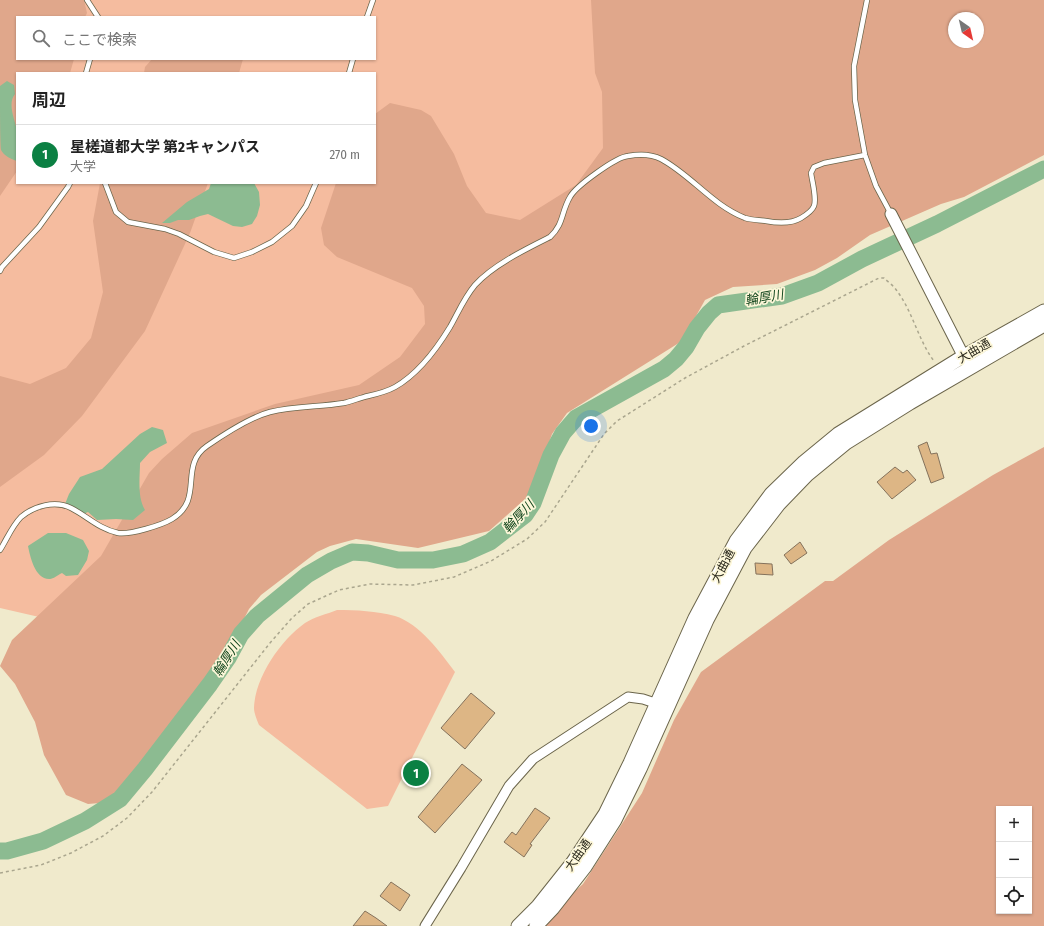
<!DOCTYPE html>
<html lang="ja">
<head>
<meta charset="utf-8">
<style>
  body { margin:0; font-family:"Fira Sans Condensed","Noto Sans JP",sans-serif; background:#f2f2f2; color:#222 }
  .controls { position:absolute; right:12px; bottom:12px; display:grid; overflow:hidden; border-radius:0px; box-shadow:0 1px 3px #0004 }
  .controls button { width:36px; height:36px; display:grid; place-items:center; padding:0; border:0; border-bottom:1px solid #e0e0e0; background:#fff; color:#222; font:20px sans-serif }
  .compass { position:absolute; left:948px; top:12px; width:36px; height:36px; border-radius:50%; background:#fff; box-shadow:0 1px 3px #0004; rotate:146deg }
  .you { position:absolute; left:591px; top:426px; width:14px; height:14px; margin:-10px; border:3px solid #fff; border-radius:50%; background:#1a73e8; box-shadow:0 0 0 6px #1a73e833 }
  .badge { display:grid; place-items:center; width:26px; height:26px; border-radius:50%; background:#0b8043; color:#fff; font-size:13px; font-weight:700 }
  .pin { position:absolute; translate:-50% -50%; border:2px solid #fff; box-shadow:0 1px 4px #0006 }
  .list { margin:0; padding:0; list-style:none }
  h2 { display:flex; justify-content:space-between; align-items:center; height:52px; margin:0; padding:0 16px; font-size:17px }
  h2 small { font-size:13px; font-weight:400; color:#767676 }
  .list li { display:grid; grid-template-columns:26px 1fr auto; gap:12px; align-items:center; box-sizing:border-box; height:60px; padding:0 16px; border-top:1px solid #e0e0e0 }
  .list b { display:block; font-size:15px; white-space:nowrap }
  .list p { margin:0; font-size:13px; white-space:nowrap; color:#767676 }
  .list em { font-size:13px; font-style:normal; color:#767676 }
  .icon { flex:none; width:22px; height:22px; fill:none; stroke:currentColor; stroke-width:2; stroke-linecap:round; stroke-linejoin:round }
  .map { position:relative; flex:none; width:1044px; height:926px; overflow:hidden }
  .search { position:absolute; background:#fff; box-shadow:0 1px 3px #0004; left:16px; top:16px; width:360px; height:44px; display:flex; align-items:center; gap:10px; box-sizing:border-box; padding:0 14px; border-radius:0px; color:#767676; font-size:15px }
  .panel { position:absolute; background:#fff; box-shadow:0 1px 3px #0004; left:16px; top:72px; width:360px; height:112px; border-radius:0px }
  .map>svg:first-child { display:block }
  .green { fill:#f5bc9f; fill-rule:evenodd }
  .forest { fill:#e0a78b; fill-rule:evenodd }
  .water { fill:#8cbb91 }
  .lines { fill:none; stroke-linecap:round; stroke-linejoin:round }
  .river { stroke:#8cbb91; stroke-width:17 }
  .building { fill:#ddb685; stroke:#84725c }
  .service-casing { stroke:#6b654b; stroke-width:6 }
  .minor-casing { stroke:#6b654b; stroke-width:11 }
  .tertiary-casing { stroke:#6b654b; stroke-width:13 }
  .secondary-casing { stroke:#6b654b; stroke-width:15 }
  .path { stroke:#aaa68e; stroke-width:1.5; stroke-dasharray:3 3; stroke-linecap:butt }
  .service { stroke:#fff; stroke-width:4.5 }
  .minor { stroke:#fff; stroke-width:9 }
  .tertiary { stroke:#fff; stroke-width:11 }
  .secondary { stroke:#fff; stroke-width:13 }
  .labels { text-anchor:middle; stroke-width:3.5; stroke-linejoin:round; paint-order:stroke }
  .street-label { font-size:12px; fill:#29271b; stroke:#fdf7d9 }
  .water-label { font-size:13px; font-style:italic; fill:#12461d; stroke:#fdf7d9 }
</style>
</head>
<body>
<div class="map">
<svg width="1044" height="926" viewBox="0 0 1044 926">
  <rect width="100%" height="100%" fill="#f0eacc"/>
  <path class="green" d="M0,0H1044V129L61,622L0,608ZM17,17H375V59H17ZM954,18H978V42H954ZM17,73H375V183H17Z
    M337,610C357,610 376,611 395,616C419,623 441,653 455,672L388,806L367,809L259,725C257,720 254,713 254,708C255,677 281,640 305,623C314,617 327,614 337,610Z"/>
  <path class="forest" d="M0,0H84L87,13L85,17H17V59H74L70,73H17V171L0,196Z
    M591,0H1044V155L964,197L941,204L870,235L837,258L815,270L777,284L733,287L705,300L682,341L567,413L552,434L542,463L533,492L489,531L418,548L356,539L330,546L317,552L261,595L249,609L217,672L182,715L131,788L111,802L88,804L66,795L44,755L35,722L15,684L0,666L12,640L101,556L149,473L162,459L192,433L275,404L359,385L400,357L425,324L424,306L412,288L337,257L324,245L321,228L336,183H375V114L390,103L421,110L431,116L454,154L467,186L486,213L520,220L576,185L603,148L602,92L595,73ZM954,18H978V42H954Z
    M152,59H243L239,73H144L145,67Z
    M100,183H208L190,233L145,331L82,416L44,455L0,487V376L30,384L66,368L91,338L103,292L93,221Z
    M1044,447V926H536L583,884L642,793L674,720L701,672L825,581H833L889,540L993,475ZM999,809H1029V911H999Z"/>
  <path class="water" d="M7,81L14,85L15,94C7,104 15,119 17,131C18,141 17,151 17,161C11,159 4,156 1,150C0,142 0,98 0,86Z
    M211,183H254L259,192L260,205L257,216L252,224L242,227L233,226L208,214L200,216L189,220H178L170,223H162L187,202L209,189Z
    M152,427L163,430L167,443L150,452L140,463C140,477 137,497 145,510L133,520L116,519L97,520L88,512L79,516L71,510L65,504L69,494L80,477L102,469L140,434Z
    M48,533H66L83,540L89,551L87,560L78,575L66,576L62,573C58,575 53,579 50,579C35,580 30,556 28,546Z"/>
  <g class="lines">
    <path class="river" d="M0,851H7L43,841L85,821L120,799L145,769L210,684L228,658L241,634L257,616L307,575L331,561L352,552L368,553L398,560H433L463,554L490,542L525,515L533,503L551,455L563,433L576,418L664,369L676,359L686,347L697,328L709,313L718,305L782,296L818,283L862,259L937,224L1044,169"/>
  </g>
  <path class="building" d="M927,442L931,454L937,453L944,478L931,483L918,446Z
    M895,467L903,473L907,470L916,480L892,499L877,482Z
    M800,542L807,553L791,564L784,555Z
    M755,563L772,564L773,575L756,574Z
    M471,693L495,713L465,749L441,728Z
    M462,764L482,780L435,833L418,817Z
    M535,808L550,818L530,844L532,845L524,857L504,842L512,832L516,835Z
    M391,882L410,895L400,911L380,896Z
    M365,911L376,918L387,926H353Z"/>
  <g class="lines">
    <g class="service-casing">
      <path id="service" d="M87,0L98,17
        M867,0L854,66L855,100L865,155L876,186L891,214
        M367,17L373,0
        M86,73L90,59
        M349,73L353,59
        M105,183L116,212L128,222L165,229L179,234L214,252L234,258L252,252L272,242L292,226L306,206L316,183
        M0,271L2,267L39,227L68,187L70,183
        M0,550C7,539 12,526 21,517C34,506 55,500 71,508C87,516 99,529 118,533C130,535 162,525 172,519C205,499 178,466 207,446C223,435 251,417 270,412C294,406 319,407 344,403C352,401 360,398 368,396C377,394 386,392 395,387C418,374 436,350 450,327C458,313 464,298 475,285C493,265 526,249 550,237C564,224 561,212 570,197C576,186 616,157 628,156C639,154 651,154 661,159C691,175 712,205 745,218C751,220 759,220 766,221C777,223 791,224 801,218C806,215 812,211 814,206C817,198 812,181 811,173L814,167L824,163L865,155"/>
    </g>
    <g class="minor-casing">
      <path id="minor" d="M425,926L461,868L509,786L533,759L628,697L643,699L661,705"/>
    </g>
    <g class="tertiary-casing">
      <path id="tertiary" d="M891,214L967,363"/>
    </g>
    <g class="secondary-casing">
      <path id="secondary" d="M518,926L538,906L573,862L605,814L630,763L695,618L736,541L771,494L804,462L838,434L964,356L1044,311
        M536,926L553,908L585,867L615,820L640,769L707,620L745,548L779,504L807,475L846,443L910,403L1044,325"/>
    </g>
    <path class="path" d="M0,873L41,865L71,853L103,836L127,818L152,792L270,643L292,618L308,604L339,590L370,584L413,585L454,577L491,561L527,539L545,522L604,434L617,421L685,378L744,346L879,278H884C888,282 894,286 897,291C913,312 918,340 934,361"/>
    <use href="#service" class="service"/>
    <use href="#minor" class="minor"/>
    <use href="#tertiary" class="tertiary"/>
    <use href="#secondary" class="secondary"/>
  </g>
  <g class="labels">
    <g class="street-label">
      <text transform="translate(974 351) rotate(-30)" y="4">大曲通</text>
      <text transform="translate(723 566) rotate(-62)" y="4">大曲通</text>
      <text transform="translate(578 855) rotate(-55)" y="4">大曲通</text>
    </g>
    <g class="water-label">
      <text transform="translate(764 297) rotate(-10)" y="5">輪厚川</text>
      <text transform="translate(518 516) rotate(-47)" y="5">輪厚川</text>
      <text transform="translate(226 658) rotate(-58)" y="5">輪厚川</text>
    </g>
  </g>
</svg>
<div class="controls">
<button>+</button>
<button>−</button>
<button><svg class="icon" aria-label="locate" viewBox="0 0 24 24"><circle cx="12" cy="12" r="6"/><path d="M12 2v4M12 18v4M2 12h4M18 12h4"/></svg></button>
</div>
<svg class="compass" viewBox="-18 -18 36 36"><path d="M0-13l5 13h-10z" fill="#e53935"/><path d="M0 13l5-13h-10z" fill="#767676"/></svg>
<div class="you"></div>
<div class="pin badge" style="left:416px;top:773px">1</div>
<div class="search"><svg class="icon" aria-label="search" viewBox="0 0 24 24"><circle cx="10" cy="10" r="6"/><path d="M15 15l6 6"/></svg>ここで検索</div>
<section class="panel">
<h2>周辺<small></small></h2>
<ul class="list">
<li><span class="badge">1</span><div><b>星槎道都大学 第2キャンパス</b><p>大学</p></div><em>270 m</em></li>
</ul>
</section>
</div>
</body>
</html>
